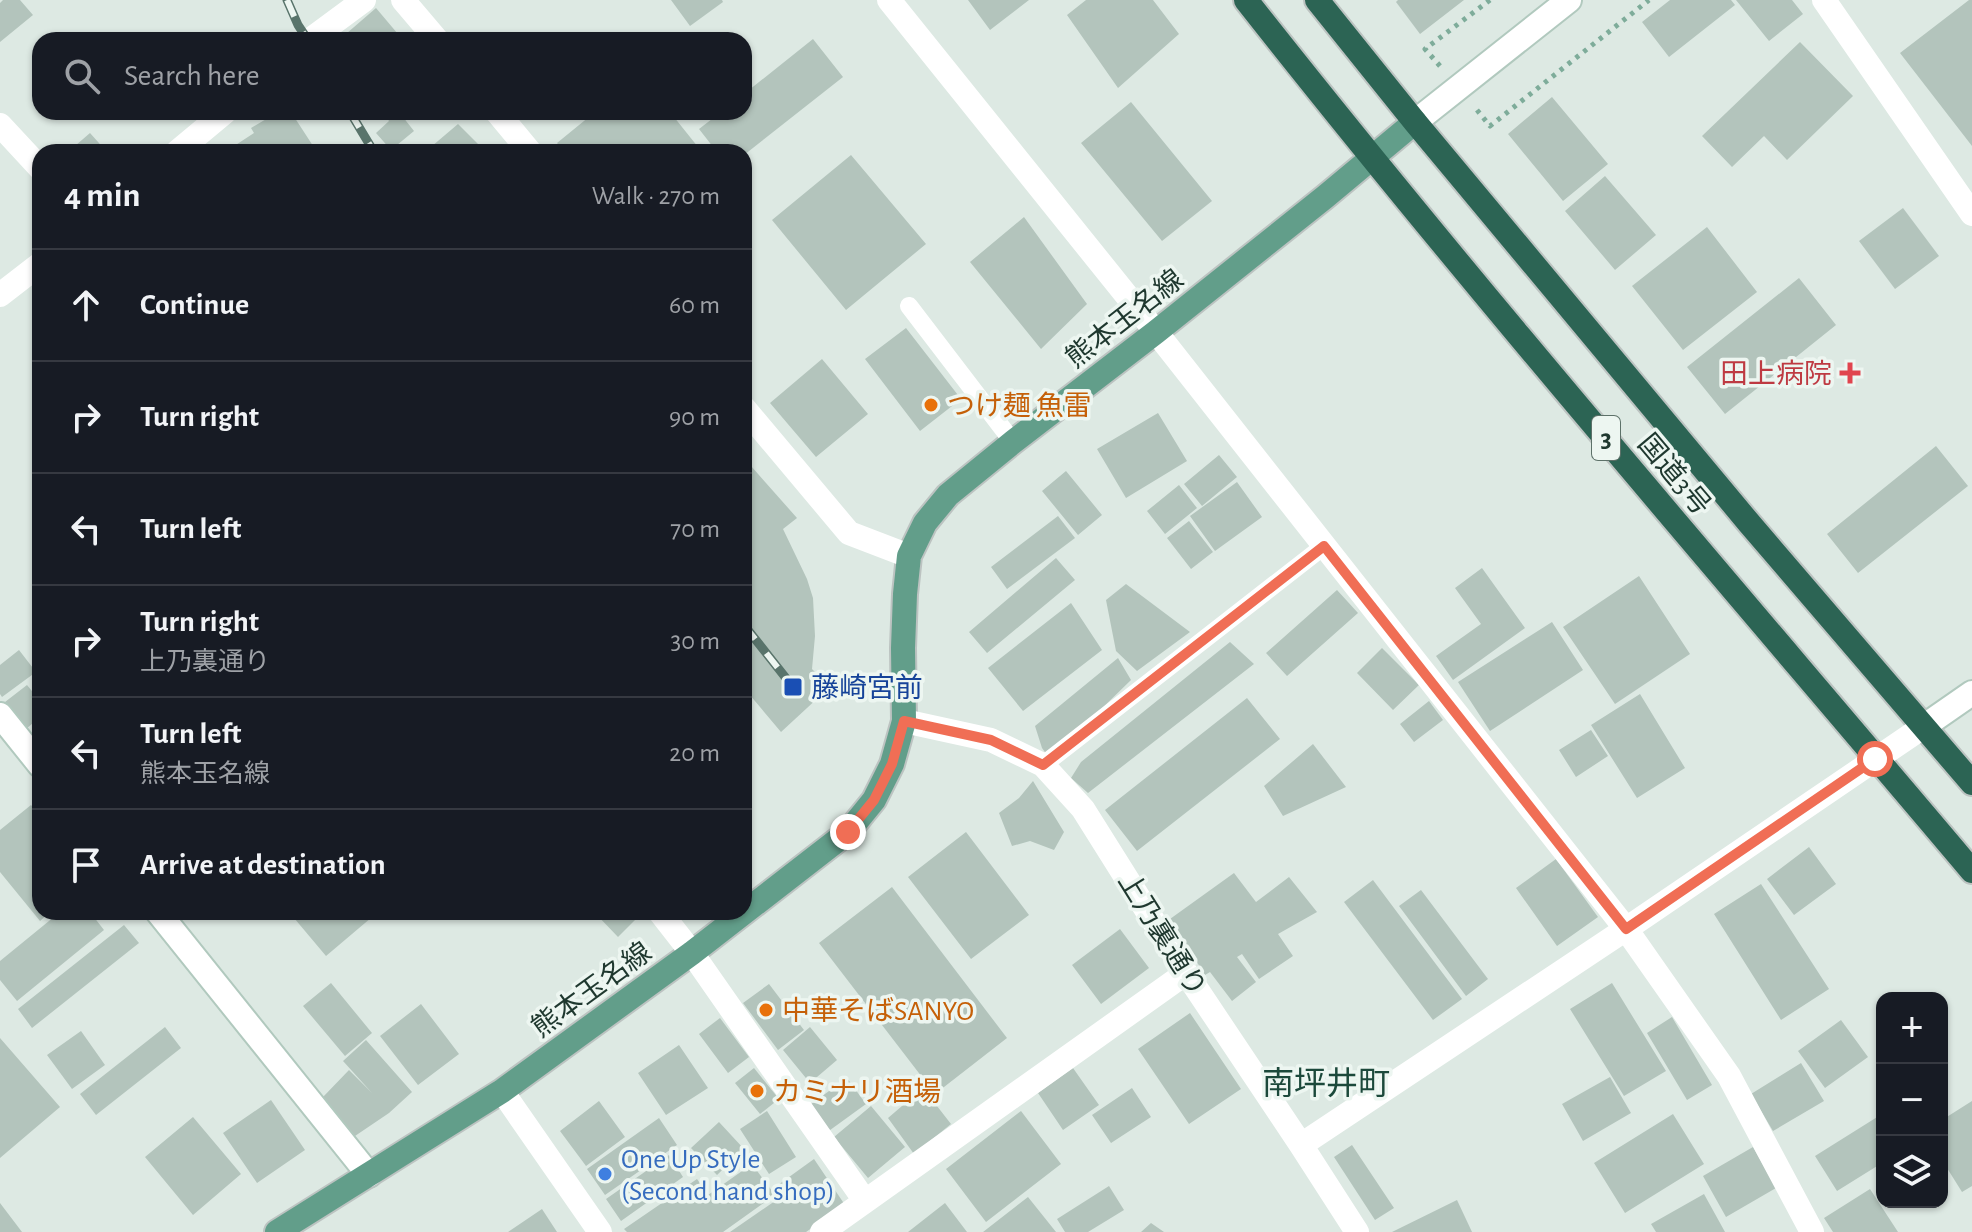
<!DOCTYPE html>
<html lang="en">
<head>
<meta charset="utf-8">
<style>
  body { margin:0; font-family:"Alegreya Sans","Noto Sans JP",sans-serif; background:#20242c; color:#f1f3f6 }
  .controls { position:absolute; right:24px; bottom:24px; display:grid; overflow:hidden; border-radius:16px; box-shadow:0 2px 6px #0004 }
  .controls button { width:72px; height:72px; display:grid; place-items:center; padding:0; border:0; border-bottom:2px solid #363941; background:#171b24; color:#f1f3f6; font:40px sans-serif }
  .stop { position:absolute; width:24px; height:24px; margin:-18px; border:6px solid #f06e55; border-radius:50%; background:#fff }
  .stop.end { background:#f06e55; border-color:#fff; box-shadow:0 2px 8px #0008 }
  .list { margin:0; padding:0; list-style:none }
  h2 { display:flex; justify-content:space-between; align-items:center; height:104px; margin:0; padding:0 32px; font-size:34px }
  h2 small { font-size:26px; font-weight:400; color:#9ea1a6 }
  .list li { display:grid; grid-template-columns:52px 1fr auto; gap:24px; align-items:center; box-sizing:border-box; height:112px; padding:0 32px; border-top:2px solid #363941 }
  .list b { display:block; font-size:30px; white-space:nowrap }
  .list p { margin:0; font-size:26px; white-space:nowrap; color:#9ea1a6 }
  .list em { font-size:26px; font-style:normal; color:#9ea1a6 }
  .icon { flex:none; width:44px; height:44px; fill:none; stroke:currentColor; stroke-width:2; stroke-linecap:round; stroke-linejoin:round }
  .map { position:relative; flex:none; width:1972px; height:1232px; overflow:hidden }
  .search { position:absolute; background:#171b24; box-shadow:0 2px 6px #0004; left:32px; top:32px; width:720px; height:88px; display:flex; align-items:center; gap:20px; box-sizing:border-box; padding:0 28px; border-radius:24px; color:#9ea1a6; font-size:30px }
  .panel { position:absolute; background:#171b24; box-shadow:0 2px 6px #0004; left:32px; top:144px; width:720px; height:776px; border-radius:24px }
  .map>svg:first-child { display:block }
  .building { fill:#b3c4bc }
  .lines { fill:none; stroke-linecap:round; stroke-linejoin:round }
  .secondary-casing { stroke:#b1c9be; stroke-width:28 }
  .primary-casing { stroke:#bcc3c1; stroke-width:28 }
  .highway-casing { stroke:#bcc3c1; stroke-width:28 }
  .path { stroke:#7eac9a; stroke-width:5; stroke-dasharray:4 6; stroke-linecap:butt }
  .lane { stroke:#fff; stroke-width:18 }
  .street { stroke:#fff; stroke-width:24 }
  .secondary { stroke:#fff; stroke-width:24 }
  .primary { stroke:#629e8a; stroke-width:24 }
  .highway { stroke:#2c6454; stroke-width:24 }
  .rail-casing { stroke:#59746b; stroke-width:9 }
  .rail { stroke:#edf6f1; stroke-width:6; stroke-dasharray:18; stroke-linecap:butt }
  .route { stroke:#f06e55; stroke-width:10 }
  .health-dot { fill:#e0444e; stroke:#edf6f1; stroke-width:3 }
  .food-dot { fill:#e8710a; stroke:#edf6f1; stroke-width:3 }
  .transit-dot { fill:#1a4fb4; stroke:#edf6f1; stroke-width:3 }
  .shop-dot { fill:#3f7fe0; stroke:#edf6f1; stroke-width:3 }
  .labels { text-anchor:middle; stroke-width:7; stroke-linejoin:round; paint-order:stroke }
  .shield { fill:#edf6f1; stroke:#5d7169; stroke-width:2 }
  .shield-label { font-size:26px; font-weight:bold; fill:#1f382f }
  .street-label { font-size:28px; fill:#1f382f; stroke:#edf6f1 }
  .health-label { font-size:28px; fill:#be3a42; stroke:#edf6f1; text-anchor:end }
  .food-label { font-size:28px; fill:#c56008; stroke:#edf6f1; text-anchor:start }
  .transit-label { font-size:28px; fill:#164399; stroke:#edf6f1; text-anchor:start }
  .shop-label { font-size:28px; fill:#366cbe; stroke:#edf6f1; text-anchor:start }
  .quarter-label { font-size:32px; fill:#1c493b; stroke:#edf6f1 }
</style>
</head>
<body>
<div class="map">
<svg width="1972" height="1232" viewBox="0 0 1972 1232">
  <rect width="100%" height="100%" fill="#dde9e3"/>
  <path class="building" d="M3,0H20L33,15L0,42V3Z
    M671,0H722L723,2L690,26Z
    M968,0H1029L990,30Z
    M1086,0H1153L1179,34L1118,88L1067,15Z
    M1398,0H1464L1420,34L1396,2Z
    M1670,0H1731L1735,5L1669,57L1642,22Z
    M1736,0H1792L1803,14L1769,41Z
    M1969,0H1972V146L1900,53Z
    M376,8L403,40H339Z
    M813,39L843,77L744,155V152H717L699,129L721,112H744V94Z
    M1800,42L1853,96L1787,160L1764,136L1732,167L1702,136Z
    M1552,97L1608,164L1563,201L1508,134Z
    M1131,102L1212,201L1162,241L1081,143Z
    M270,112H291L317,152H225L254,133L251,128L273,115Z
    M385,112H399L414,131L391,150L376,133L389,121L384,113Z
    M595,112H670L702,152H564L557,143Z
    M458,124L479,145L471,152H425Z
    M90,133L107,152H68Z
    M851,155L926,244L846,310L772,220Z
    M1605,176L1656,235L1615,270L1565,211Z
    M1903,208L1939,256L1895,289L1859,241Z
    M1024,217L1087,304L1041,349L970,262Z
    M1707,227L1757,292L1683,350L1632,286Z
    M1799,278L1836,325L1725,414L1687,367Z
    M906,328L961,399L920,431L865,359Z
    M822,359L868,414L816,457L770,403Z
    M1158,413L1187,461L1126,498L1097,449Z
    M1936,446L1968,486L1858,573L1827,534Z
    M1219,455L1237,477L1202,506L1184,484Z
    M744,458L797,518L783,529L807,579L813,598L815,636L812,669L821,678L820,696L781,732L744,688Z
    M1066,471L1102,515L1078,535L1042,491Z
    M1237,482L1262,517L1215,551L1190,516Z
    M1179,485L1197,508L1165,534L1147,511Z
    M1058,516L1075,538L1007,589L991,567Z
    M1189,521L1213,552L1191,569L1167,538Z
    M1056,558L1075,580L987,653L969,632Z
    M1482,568L1525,628L1453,680L1436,656L1481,624L1455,588Z
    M1639,576L1690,654L1615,704L1563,627Z
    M1126,584L1190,632L1137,671L1116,651L1106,600Z
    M1337,590L1358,613L1287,676L1266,653Z
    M1071,603L1102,650L1023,711L988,668Z
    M1552,622L1583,670L1490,731L1458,682Z
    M1230,642L1254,664L1088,793L1071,778L1081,762Z
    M1382,648L1419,685L1393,710L1357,673Z
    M19,650L36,672L2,697L0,694V665Z
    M1118,658L1131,680L1050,759L1042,748L1035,726Z
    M27,685L40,701V717L26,729L5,702Z
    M1640,694L1685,768L1637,798L1591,725Z
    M1247,698L1280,739L1137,851L1105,810Z
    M1429,701L1443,720L1414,742L1400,724Z
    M1591,730L1608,756L1576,777L1559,750Z
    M1313,744L1346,787L1283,816L1264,786Z
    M1033,781L1064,832L1054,850L1030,841L1012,846L999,813L1019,798Z
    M31,805L40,815V912H50L40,921L0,872V830Z
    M966,832L1029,915L971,959L908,877Z
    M1809,847L1836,884L1794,915L1767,879Z
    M1556,859L1598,917L1557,946L1516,888Z
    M1234,873L1256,902L1289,877L1317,912L1278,934L1293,956L1259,979L1242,954L1237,957L1256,982L1232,1001L1210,972L1205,975L1170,919Z
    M1373,880L1462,999L1433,1020L1344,902Z
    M1761,884L1829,989L1781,1020L1714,914Z
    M892,887L1007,1038L935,1094L819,943Z
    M1421,890L1488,979L1466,996L1399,906Z
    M60,912H90L104,930L17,1001L0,980V961Z
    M289,912H378L326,956Z
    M594,912H643L618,937Z
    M124,925L139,943L32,1028L18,1009Z
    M1120,929L1149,968L1101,1004L1072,965Z
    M331,983L372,1033L345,1056L303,1006Z
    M1612,983L1666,1071L1624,1096L1570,1009Z
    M769,984L804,1030L778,1050L743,1003Z
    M421,1004L459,1054L418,1085L380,1036Z
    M1190,1013L1241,1089L1189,1124L1138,1049Z
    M1672,1017L1712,1085L1687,1100L1647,1033Z
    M720,1018L749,1057L728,1073L699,1034Z
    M1841,1020L1868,1057L1825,1088L1798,1051Z
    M165,1027L181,1048L96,1115L80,1094Z
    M810,1027L837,1060L810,1083L783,1050Z
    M81,1031L105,1065L72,1089L47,1055Z
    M0,1038L60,1107L0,1158Z
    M366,1040L412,1092L389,1113L355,1136L323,1097L349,1070L372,1093L343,1061Z
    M679,1045L708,1088L666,1115L638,1073Z
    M1801,1063L1824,1101L1773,1131L1751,1094Z
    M754,1068L779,1099L760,1114L735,1083Z
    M1073,1068L1099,1105L1063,1130L1038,1093Z
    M1610,1077L1631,1113L1583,1141L1562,1104Z
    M847,1078L866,1104L826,1133L807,1107Z
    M923,1088L951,1124L914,1154L888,1118Z
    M1132,1088L1151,1117L1111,1143L1092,1115Z
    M271,1100L305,1150L257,1183L223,1133Z
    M599,1101L625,1137L586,1166L560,1131Z
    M1972,1101V1186L1962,1192L1942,1160V1120Z
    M871,1106L905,1147L868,1178L834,1137Z
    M767,1111L796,1157L769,1174L740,1129Z
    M1021,1111L1061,1164L986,1222L946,1169Z
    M1673,1114L1704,1164L1625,1213L1594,1163Z
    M1882,1114V1163L1837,1191L1815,1156Z
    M193,1117L241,1174L193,1215L145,1157Z
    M659,1118L677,1145L605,1195L587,1169Z
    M719,1122L744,1149L717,1175L691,1148Z
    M1352,1145L1394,1208L1375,1220L1334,1157Z
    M1753,1147L1776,1188L1726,1217L1703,1176Z
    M669,1155L683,1177L621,1221L606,1199Z
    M814,1159L845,1205L806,1232H730L785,1194L778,1185Z
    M752,1164L775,1195L723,1232H627L624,1229L697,1179L708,1195Z
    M1109,1186L1124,1210L1088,1232H1065L1057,1219Z
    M1870,1189L1898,1232H1833L1824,1218Z
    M1704,1194L1725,1232H1656L1651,1224Z
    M1028,1197L1056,1232H983Z
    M1457,1200L1472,1232H1392Z
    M0,1203L22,1232H0Z
    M945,1203L967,1232H908Z
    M542,1209L557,1232H508Z
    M1151,1223L1164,1232H1141Z"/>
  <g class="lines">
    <g class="secondary-casing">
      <path id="secondary" d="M1415,122L1569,0
        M0,715L40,765
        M1923,727L1972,693
        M158,912L369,1175"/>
    </g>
    <g class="primary-casing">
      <path id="primary" d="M277,1232L502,1091L692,953L848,832L874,800L892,764L904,721L903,648L905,594L909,556L925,523L948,495L1013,442L1156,332L1325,197L1415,122"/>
    </g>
    <g class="highway-casing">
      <path id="highway" d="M1246,0C1480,297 1728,582 1972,871
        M1317,0L1415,122L1749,523L1972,783"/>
    </g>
    <path class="path" d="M1440,66L1425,49L1490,0
      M1477,110L1490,126L1649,0"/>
    <path class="lane" d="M909,306L1013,442
      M1043,765L1324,546"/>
    <path class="street" d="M403,0L437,40
      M889,0L1156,332L1626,929L1729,1076L1812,1232
      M1824,0L1972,214
      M310,40L364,0
      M497,112L530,152
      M0,125L40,168
      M177,152L225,112
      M0,295L40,264
      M744,408L849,533L909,556
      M904,721L991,740L1043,765L1083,809L1186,973L1301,1145L1357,1232
      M660,912L692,953L865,1201
      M502,1091L600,1232
      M1301,1145L1626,929L1923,727
      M822,1232L1186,973"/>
    <use href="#secondary" class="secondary"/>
    <use href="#primary" class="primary"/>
    <use href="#highway" class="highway"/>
    <g class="rail-casing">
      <path id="rail" d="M287,0L298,25L308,40
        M350,112L374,152
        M744,625L793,687"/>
    </g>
    <use href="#rail" class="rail"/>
  </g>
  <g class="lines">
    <path class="route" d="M848,832L874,800L892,764L904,721L991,740L1043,765L1324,546L1626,929L1875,759"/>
  </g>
  <path class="health-dot" d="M1846 361h8v8h8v8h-8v8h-8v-8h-8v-8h8z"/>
  <g class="food-dot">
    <circle cx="931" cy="405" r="8"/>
    <circle cx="766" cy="1010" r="8"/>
    <circle cx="757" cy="1091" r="8"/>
  </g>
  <rect class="transit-dot" x="783" y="677" width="20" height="20" rx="4"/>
  <circle class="shop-dot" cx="605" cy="1174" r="8"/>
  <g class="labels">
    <rect class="shield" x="1592" y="416" width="28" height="44" rx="6"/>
    <g class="shield-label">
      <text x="1606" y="447">3</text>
    </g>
    <g class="street-label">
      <text transform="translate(1124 318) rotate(-38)" y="10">熊本玉名線</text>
      <text transform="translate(1675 474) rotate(50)" y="10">国道3号</text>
      <text transform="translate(1163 934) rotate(58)" y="10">上乃裏通り</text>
      <text transform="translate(591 989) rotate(-36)" y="10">熊本玉名線</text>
    </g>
    <g class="health-label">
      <text x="1832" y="383">田上病院</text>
    </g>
    <g class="food-label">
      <text x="947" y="415">つけ麺 魚雷</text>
      <text x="782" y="1020">中華そばSANYO</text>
      <text x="773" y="1101">カミナリ酒場</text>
    </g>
    <g class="transit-label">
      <text x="811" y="697">藤崎宮前</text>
    </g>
    <g class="shop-label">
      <text x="621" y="1168">One Up Style<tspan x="621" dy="32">(Second hand shop)</tspan></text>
    </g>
    <g class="quarter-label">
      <text x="1326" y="1094">南坪井町</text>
    </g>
  </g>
</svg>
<div class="controls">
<button>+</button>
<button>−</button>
<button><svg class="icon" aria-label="layers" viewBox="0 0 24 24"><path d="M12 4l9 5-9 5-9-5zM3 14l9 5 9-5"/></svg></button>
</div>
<div class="stop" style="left:1875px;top:759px"></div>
<div class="stop end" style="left:848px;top:832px"></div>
<div class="search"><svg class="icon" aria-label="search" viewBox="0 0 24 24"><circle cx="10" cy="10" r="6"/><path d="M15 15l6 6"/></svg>Search here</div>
<section class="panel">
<h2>4 min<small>Walk · 270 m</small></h2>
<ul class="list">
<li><svg class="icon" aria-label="ahead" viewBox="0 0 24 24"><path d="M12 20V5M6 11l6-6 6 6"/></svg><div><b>Continue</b></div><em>60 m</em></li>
<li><svg class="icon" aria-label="right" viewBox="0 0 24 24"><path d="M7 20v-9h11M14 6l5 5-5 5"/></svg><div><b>Turn right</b></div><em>90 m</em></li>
<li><svg class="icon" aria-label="left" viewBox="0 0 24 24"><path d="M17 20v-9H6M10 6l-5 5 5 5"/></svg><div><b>Turn left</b></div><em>70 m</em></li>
<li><svg class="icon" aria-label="right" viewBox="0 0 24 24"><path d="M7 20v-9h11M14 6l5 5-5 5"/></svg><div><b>Turn right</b><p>上乃裏通り</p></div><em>30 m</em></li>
<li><svg class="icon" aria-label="left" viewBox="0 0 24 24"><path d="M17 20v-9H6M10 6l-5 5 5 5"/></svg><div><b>Turn left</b><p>熊本玉名線</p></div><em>20 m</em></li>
<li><svg class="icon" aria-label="arrive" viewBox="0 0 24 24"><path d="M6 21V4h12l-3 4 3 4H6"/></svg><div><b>Arrive at destination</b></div></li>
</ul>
</section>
</div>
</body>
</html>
